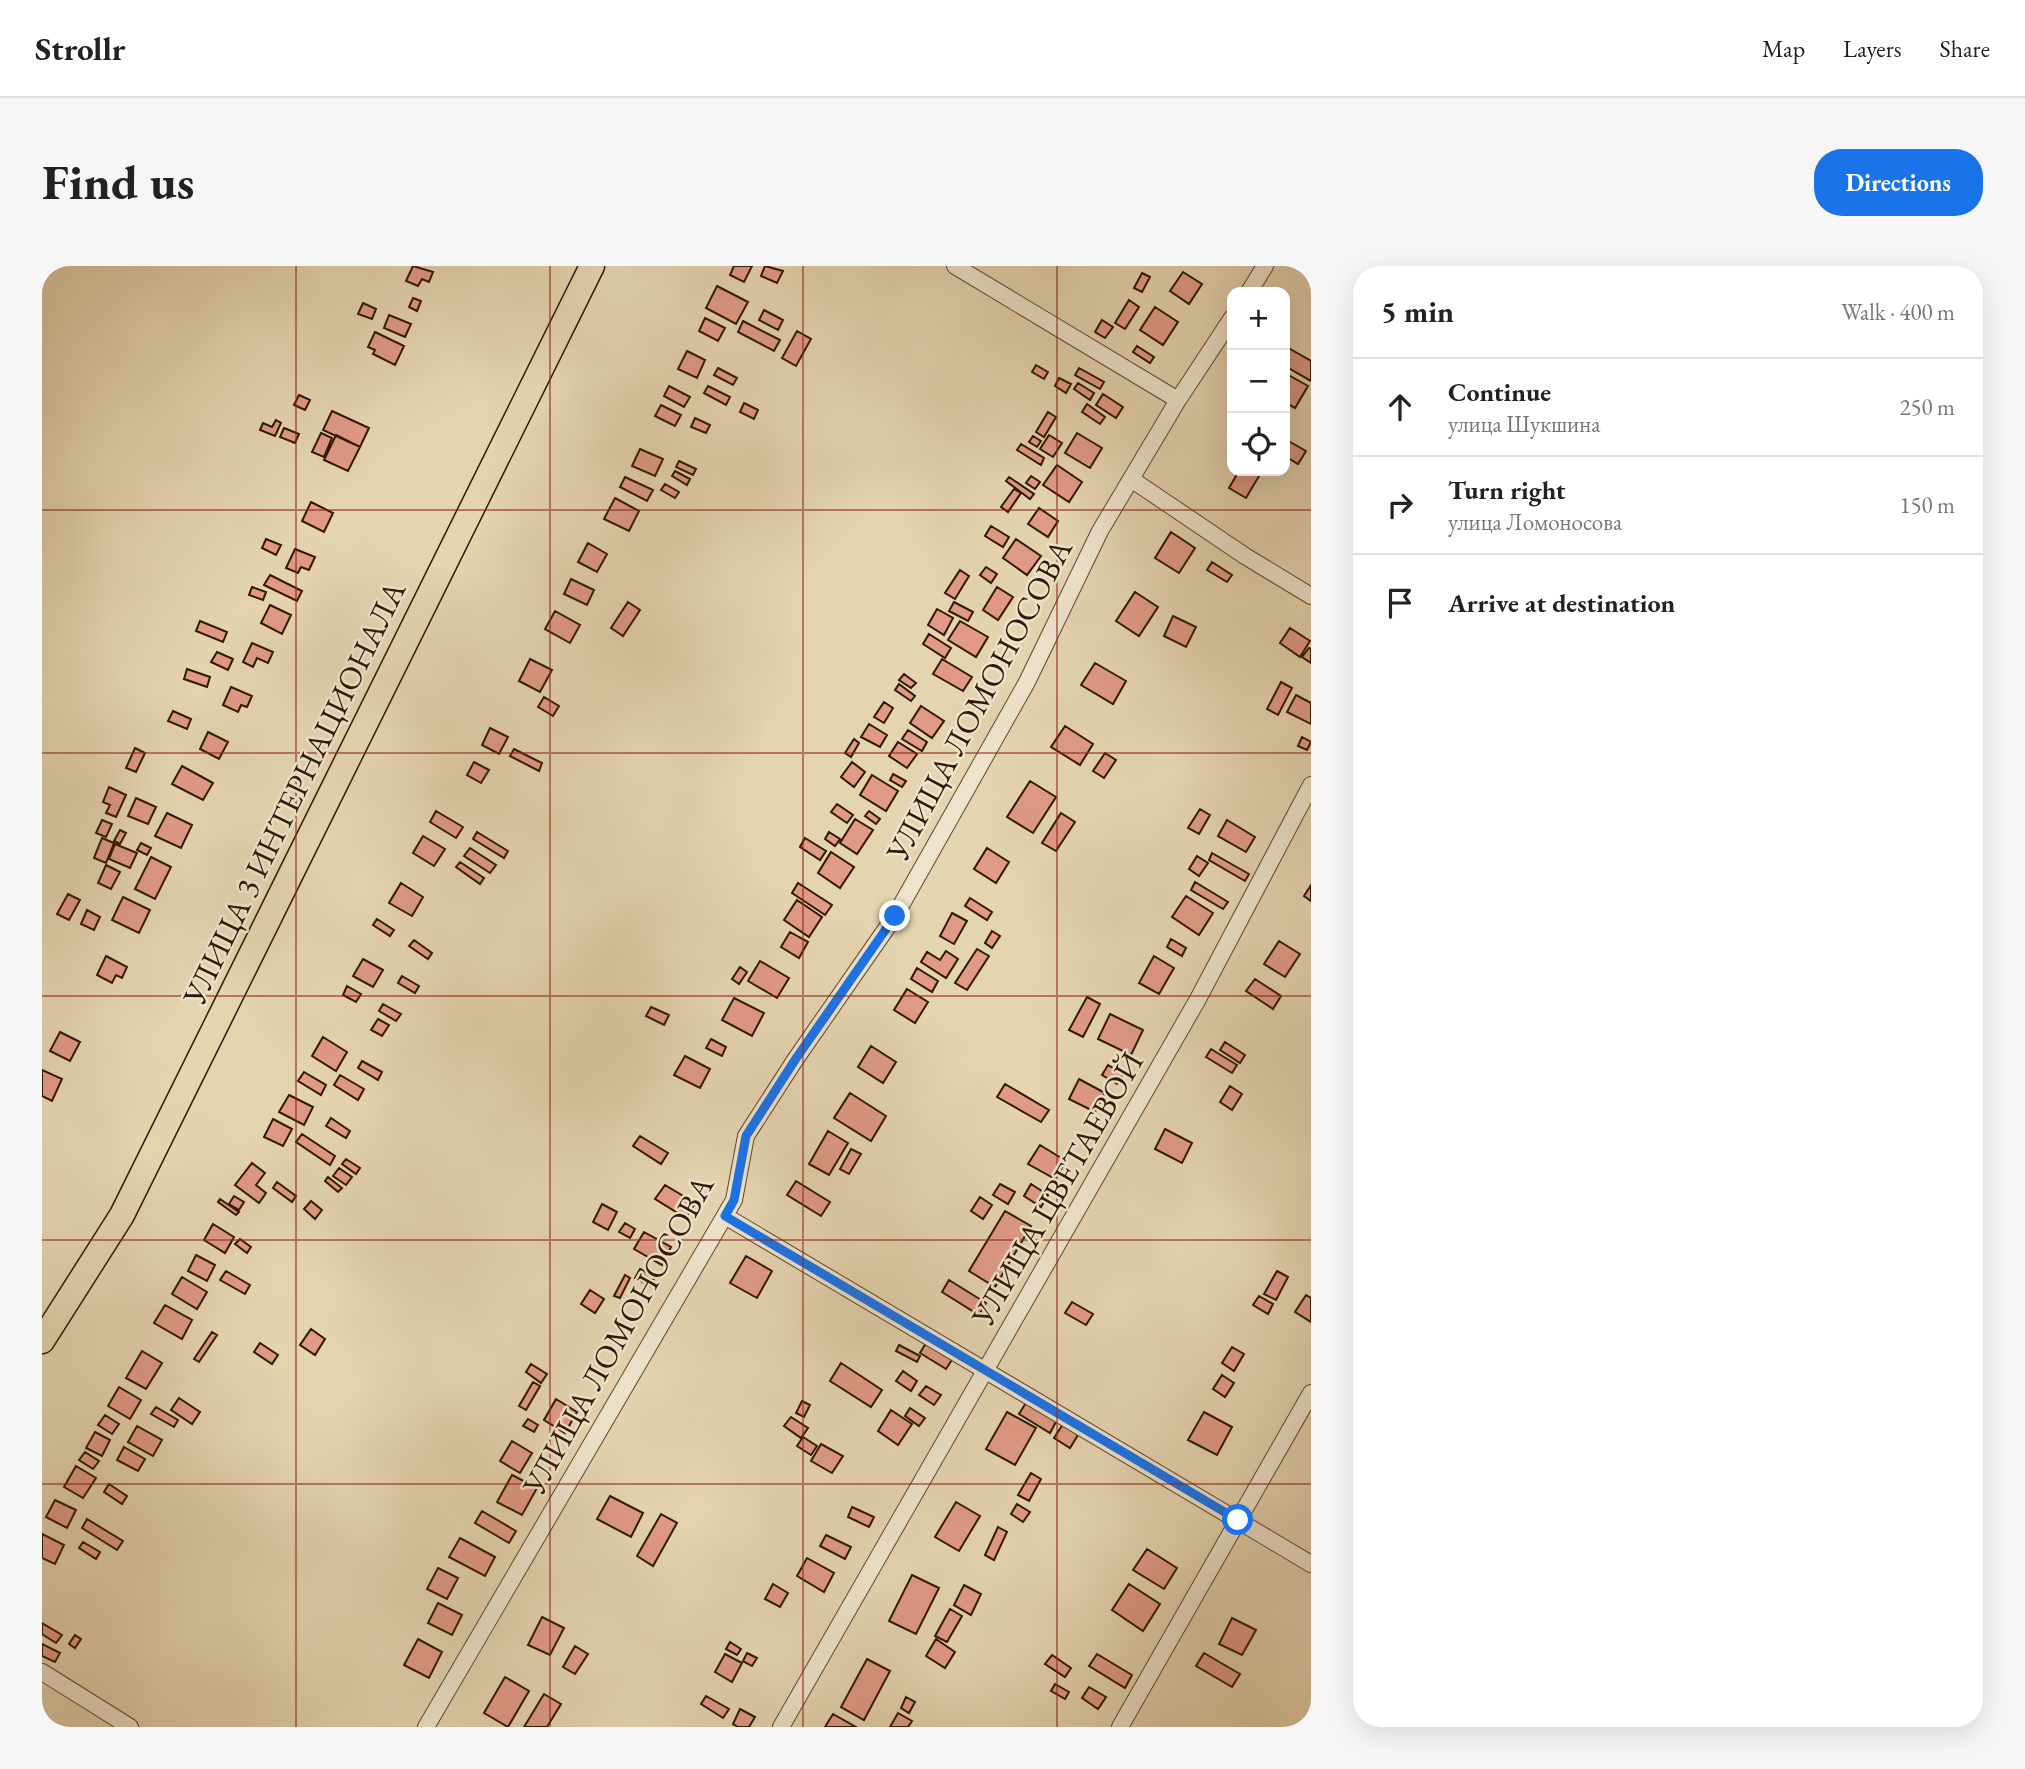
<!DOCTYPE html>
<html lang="en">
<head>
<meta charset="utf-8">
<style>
  body { margin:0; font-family:"EB Garamond",serif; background:#f6f6f6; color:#222 }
  .controls { position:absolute; right:21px; top:21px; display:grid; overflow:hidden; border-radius:14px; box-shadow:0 7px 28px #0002 }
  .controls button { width:63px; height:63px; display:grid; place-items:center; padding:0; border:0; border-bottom:2px solid #e0e0e0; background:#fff; color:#222; font:35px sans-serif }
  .stop { position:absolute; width:21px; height:21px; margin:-16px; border:5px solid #1a73e8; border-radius:50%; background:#fff }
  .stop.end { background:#1a73e8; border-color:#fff; box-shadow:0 2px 7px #0008 }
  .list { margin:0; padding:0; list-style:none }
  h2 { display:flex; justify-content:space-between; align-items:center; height:91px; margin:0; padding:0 28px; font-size:30px }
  h2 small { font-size:23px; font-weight:400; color:#767676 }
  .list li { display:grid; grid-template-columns:46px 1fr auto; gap:21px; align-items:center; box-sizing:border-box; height:98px; padding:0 28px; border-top:2px solid #e0e0e0 }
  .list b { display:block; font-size:26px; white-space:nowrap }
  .list p { margin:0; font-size:23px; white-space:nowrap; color:#767676 }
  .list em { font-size:23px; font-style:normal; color:#767676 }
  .icon { flex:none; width:38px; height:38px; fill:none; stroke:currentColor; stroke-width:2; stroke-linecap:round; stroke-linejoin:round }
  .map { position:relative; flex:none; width:1269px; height:1461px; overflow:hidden; border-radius:28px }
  header { display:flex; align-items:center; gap:42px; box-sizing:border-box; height:98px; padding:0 35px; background:#fff; border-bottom:2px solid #e0e0e0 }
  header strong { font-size:33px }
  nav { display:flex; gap:38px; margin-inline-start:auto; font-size:24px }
  .intro { display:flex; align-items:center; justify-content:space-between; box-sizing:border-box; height:168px; padding:0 42px }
  h1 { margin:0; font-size:49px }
  .button { padding:18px 32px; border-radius:28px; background:#1a73e8; color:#fff; font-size:24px; font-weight:700 }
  main { display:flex; gap:42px; padding:0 42px }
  aside { flex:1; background:#fff; border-radius:28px; box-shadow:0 7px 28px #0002 }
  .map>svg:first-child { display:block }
  .building { fill:#e09a86; stroke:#321701; stroke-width:2 }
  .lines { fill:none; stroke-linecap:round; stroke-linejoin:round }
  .street-casing { stroke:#5f462d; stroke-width:18 }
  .primary-casing { stroke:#321701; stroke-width:27 }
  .street { stroke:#eee3cc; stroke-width:16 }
  .primary { stroke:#e5d4b0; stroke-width:24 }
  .route { stroke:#1a73e8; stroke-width:9 }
  .grid { fill:none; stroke:#8f2418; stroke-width:2; stroke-opacity:0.55 }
  .labels { text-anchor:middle; stroke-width:5; stroke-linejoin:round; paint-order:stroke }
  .street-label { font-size:32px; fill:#321701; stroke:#eee3cc }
</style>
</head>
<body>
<header>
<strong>Strollr</strong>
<nav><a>Map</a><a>Layers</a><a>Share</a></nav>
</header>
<div class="intro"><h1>Find us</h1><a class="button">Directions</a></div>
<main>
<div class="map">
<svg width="1269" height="1461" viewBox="0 0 1269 1461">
  <rect width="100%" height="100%" fill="#e5d4b0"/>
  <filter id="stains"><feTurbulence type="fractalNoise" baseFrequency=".00286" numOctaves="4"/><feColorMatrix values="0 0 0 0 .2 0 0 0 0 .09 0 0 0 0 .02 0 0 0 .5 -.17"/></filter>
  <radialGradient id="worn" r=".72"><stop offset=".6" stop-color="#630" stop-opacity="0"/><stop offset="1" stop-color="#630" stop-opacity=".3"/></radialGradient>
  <path class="building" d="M371,0L391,6L387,16L380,13L376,20L364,15Z
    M692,0H710L702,16L688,9Z
    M723,0L741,5L735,17L719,10Z
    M1141,6L1160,18L1147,38L1128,25Z
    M1100,7L1108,11L1100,26L1092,22Z
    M675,20L706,36L694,58L664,42Z
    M371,32L379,35L375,45L367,41Z
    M1087,34L1097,41L1083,63L1073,57Z
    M321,37L334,43L330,53L316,48Z
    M1113,41L1136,56L1121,79L1098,64Z
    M722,44L741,54L736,64L717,54Z
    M347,49L369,58L363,71L342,62Z
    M663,52L683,62L676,75L657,65Z
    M1060,54L1071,61L1063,72L1053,66Z
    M701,55L738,74L732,85L696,66Z
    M755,65L769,73L754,100L740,92Z
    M333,66L362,80L353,99L331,88L333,84L326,81Z
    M1095,80L1112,91L1108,97L1091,86Z
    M1243,80L1269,95V115L1243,100Z
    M645,85L663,94L655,112L636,103Z
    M994,99L1006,106L1002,113L990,106Z
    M676,102L695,112L691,119L672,109Z
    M1037,102L1062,116L1058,123L1033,109Z
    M1243,107L1266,120L1253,142L1243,136Z
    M1017,112L1029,118L1024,127L1013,120Z
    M1036,117L1052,127L1048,134L1032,123Z
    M627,120L648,131L642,141L622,130Z
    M666,120L688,131L684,139L662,127Z
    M1061,128L1081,141L1074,152L1054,139Z
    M257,129L268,134L263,144L252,139Z
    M702,137L716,144L712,153L698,146Z
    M1045,138L1063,151L1058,158L1040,146Z
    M619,139L639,149L633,160L613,150Z
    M290,145L327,162L318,181L281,164Z
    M1006,146L1014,151L1002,171L994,166Z
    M653,152L668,159L664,167L649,161Z
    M234,154L239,157L233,170L218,164L221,157L230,161Z
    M242,162L257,168L253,177L238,171Z
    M279,167L290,172L282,191L270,186Z
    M1035,167L1060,182L1048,202L1023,187Z
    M294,169L318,181L306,205L282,194Z
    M1007,169L1020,177L1011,191L998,183Z
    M991,170L999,175L995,181L987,176Z
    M1243,173L1264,185L1256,198L1243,190Z
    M979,178L1002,192L999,199L975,184Z
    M598,183L621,193L613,210L590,200Z
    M637,195L654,203L651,209L634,201Z
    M1015,199L1040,216L1027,236L1001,219Z
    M633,205L648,213L645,219L630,210Z
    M1197,205H1220L1204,232L1187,222Z
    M989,210L998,216L993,223L984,217Z
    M583,211L611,224L605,235L578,221Z
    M967,211L992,228L988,233L964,215Z
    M623,218L637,226L633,232L619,224Z
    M972,223L979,227L966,246L959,241Z
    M573,232L597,245L587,265L562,253Z
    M269,236L291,247L282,266L260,255Z
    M997,242L1016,255L1006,271L986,258Z
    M949,260L967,271L961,281L943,270Z
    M1129,266L1153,282L1137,307L1113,292Z
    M224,273L239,279L234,289L220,282Z
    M974,273L999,290L985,309L961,292Z
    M546,277L565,288L555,306L536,296Z
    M253,283L273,291L267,304L259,301L256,307L244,302Z
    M1170,296L1190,309L1185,316L1165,304Z
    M944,301L955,308L949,317L938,309Z
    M918,304L927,310L913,333L903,327Z
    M228,309L260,325L255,335L222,319Z
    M529,313L552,324L545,339L522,328Z
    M210,321L224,326L221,334L207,329Z
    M955,321L971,331L956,354L941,344Z
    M1093,326L1116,341L1097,370L1074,355Z
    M586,336L598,344L581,370L569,362Z
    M912,336L931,346L926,355L907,345Z
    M228,339L249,349L240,368L219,357Z
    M895,343L911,352L902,369L886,359Z
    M513,345L538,359L528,377L503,363Z
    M1131,350L1154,361L1144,381L1122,370Z
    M158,355L185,366L181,376L154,365Z
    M918,355L946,371L934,391L906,374Z
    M1248,362L1268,375L1258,391L1238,377Z
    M887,368L909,382L903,392L881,378Z
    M210,377L231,386L226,397L215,392L211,401L201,396Z
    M1267,382L1269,383V397L1260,391Z
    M175,386L191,393L186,404L169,396Z
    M488,393L510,404L498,426L477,415Z
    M900,393L930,411L921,425L891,408Z
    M1053,397L1084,415L1071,438L1039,419Z
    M145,403L168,411L165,421L142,413Z
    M862,408L874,417L869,422L857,414Z
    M1239,416L1250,422L1236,449L1225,443Z
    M857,418L873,430L869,435L853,424Z
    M189,421L210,430L205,441L199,439L196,446L181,439Z
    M1254,429L1269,437V458L1245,446Z
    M502,431L517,440L511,450L496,441Z
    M842,436L851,442L842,457L832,451Z
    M879,440L902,455L890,472L868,457Z
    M131,445L149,453L145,463L126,455Z
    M827,458L845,469L838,481L819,471Z
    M1023,460L1051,478L1038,499L1009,481Z
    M448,462L466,471L457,488L440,479Z
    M866,464L885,476L880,485L860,473Z
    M166,466L186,476L177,493L158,483Z
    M1260,471L1269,476L1265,484L1256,480Z
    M812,473L817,477L809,491L803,487Z
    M856,476L875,488L865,502L847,490Z
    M93,482L103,487L94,506L84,502Z
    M472,483L500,497L497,505L468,490Z
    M1063,487L1074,494L1062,512L1051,505Z
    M432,496L447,504L439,517L425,509Z
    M810,496L823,506L812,521L799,511Z
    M140,500L171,517L161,534L130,518Z
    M851,508L864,515L860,521L848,514Z
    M830,509L856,525L844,545L818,529Z
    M988,515L1014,531L991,567L965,551Z
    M67,521L84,529L74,551L64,547L68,539L61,536Z
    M94,532L114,541L106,558L86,550Z
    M795,538L811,549L805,557L789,546Z
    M1158,543L1168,549L1157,568L1146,562Z
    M394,545L421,561L414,572L388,556Z
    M827,545L838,553L834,558L823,550Z
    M125,547L150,559L139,582L113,570Z
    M1019,547L1033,556L1014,585L1000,577Z
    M813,553L831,564L815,588L798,577Z
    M60,554L70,558L64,571L54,567Z
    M1185,554L1213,571L1204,586L1176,570Z
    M78,564L84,567L78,578L72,575Z
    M435,566L466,585L462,592L431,573Z
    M787,566L798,573L793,580L783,573Z
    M381,570L403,583L392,600L371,587Z
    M60,572L72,577L64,597L52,592Z
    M763,572L784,585L778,594L758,581Z
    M99,577L109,582L105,589L95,584Z
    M73,578L95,587L88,602L67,593Z
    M428,582L454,599L448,607L422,590Z
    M945,582L967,596L954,617L932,603Z
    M789,586L812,601L798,622L776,607Z
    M1170,587L1207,608L1203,615L1167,594Z
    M1155,590L1166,597L1157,610L1147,603Z
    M109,591L129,601L113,633L93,623Z
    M418,596L442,612L438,618L414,601Z
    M64,599L78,606L69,623L56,617Z
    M1153,616L1186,636L1181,643L1149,624Z
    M359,617L381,631L370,650L347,637Z
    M756,617L790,639L783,649L750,627Z
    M1269,619V635L1262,630Z
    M26,628L38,634L27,654L15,648Z
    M1144,630L1171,647L1157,669L1130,651Z
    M81,631L108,644L97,667L70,654Z
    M928,632L950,646L945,654L923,640Z
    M755,634L780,651L767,671L742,654Z
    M45,644L58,651L52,664L39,658Z
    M910,647L925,655L912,678L898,670Z
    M335,653L352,664L348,670L331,659Z
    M950,665L958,670L950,682L943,677Z
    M748,666L766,676L757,692L739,681Z
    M1129,673L1144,682L1140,690L1125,681Z
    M372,674L390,687L386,693L367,680Z
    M1237,675L1258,688L1243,711L1222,698Z
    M935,683L947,690L925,724L913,717Z
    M904,685L916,693L904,712L879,696L885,686L898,694Z
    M64,690L85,701L80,712L74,709L70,717L55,709Z
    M1112,690L1132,702L1117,728L1097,717Z
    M321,693L341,704L331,721L311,710Z
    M718,695L747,712L735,732L706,715Z
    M698,701L705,706L697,718L690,713Z
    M875,702L896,715L890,726L869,713Z
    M360,710L377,720L373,727L356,717Z
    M1213,713L1239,730L1231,743L1204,725Z
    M305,720L319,728L314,736L301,729Z
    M865,723L886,736L873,757L852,744Z
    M1045,731L1058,738L1041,771L1027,764Z
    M692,732L722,747L710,770L680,754Z
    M341,738L359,748L354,755L337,745Z
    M609,741L627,749L622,759L604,750Z
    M1068,748L1101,764L1089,789L1056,773Z
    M336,753L347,759L340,770L329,764Z
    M18,766L38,776L28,795L8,785Z
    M281,771L305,786L294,805L270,790Z
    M669,773L684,781L680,790L664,782Z
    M1183,776L1203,789L1198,797L1178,784Z
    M829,780L854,796L841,817L816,801Z
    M1169,783L1195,799L1190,807L1164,791Z
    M643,790L668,803L658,822L632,809Z
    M320,795L340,806L336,814L316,802Z
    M1066,799L1081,808L1075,818L1060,809Z
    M0,804L20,813L10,835L0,830Z
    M262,806L284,819L279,829L256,815Z
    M298,809L322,823L316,834L292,819Z
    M1037,813L1063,827L1053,846L1027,833Z
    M963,818L1007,844L999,856L955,831Z
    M1188,820L1200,828L1190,844L1178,836Z
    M808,827L844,850L829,875L792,852Z
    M247,829L271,841L262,859L237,846Z
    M289,852L308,865L304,872L284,860Z
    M231,853L250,863L241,880L222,871Z
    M1123,863L1150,877L1140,897L1113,883Z
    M786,865L806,877L787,909L767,898Z
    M260,868L293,890L288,899L254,876Z
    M598,870L626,887L619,898L591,880Z
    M998,879L1024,895L1013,913L986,898Z
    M809,883L819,888L807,908L798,903Z
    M304,893L318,902L314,908L300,898Z
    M210,897L223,907L214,919L224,927L217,937L193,919Z
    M297,902L310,911L304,919L291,910Z
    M286,911L300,922L296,926L283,915Z
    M754,915L788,936L779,950L745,929Z
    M235,916L254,930L250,936L231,922Z
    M958,918L973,926L966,938L951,929Z
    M989,918L1006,929L999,941L982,930Z
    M623,919L653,937L644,952L613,933Z
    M192,930L202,936L197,944L187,938Z
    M938,931L950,939L941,953L929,945Z
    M178,933L197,946L194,949L176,936Z
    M269,935L280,944L273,953L262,943Z
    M560,938L575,946L566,964L551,956Z
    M963,945L989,960L953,1021L927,1005Z
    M583,957L593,963L588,972L577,966Z
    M171,958L192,971L183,987L162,974Z
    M602,966L629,981L620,999L592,983Z
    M198,973L209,981L205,987L193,978Z
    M154,989L173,999L165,1015L146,1005Z
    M704,990L730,1005L715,1032L688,1017Z
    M598,1003L613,1011L608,1020L593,1012Z
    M184,1005L208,1019L203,1028L178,1014Z
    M1235,1005L1246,1011L1234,1034L1222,1028Z
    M583,1009L588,1012L578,1032L572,1030Z
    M140,1011L165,1026L155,1043L130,1028Z
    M907,1014L944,1037L937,1049L900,1026Z
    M548,1024L562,1033L553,1047L539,1038Z
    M1264,1029L1269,1032V1056L1253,1046Z
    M1217,1030L1231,1038L1226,1048L1211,1039Z
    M1030,1036L1051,1048L1044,1059L1023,1047Z
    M123,1039L150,1054L140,1073L112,1057Z
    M269,1063L283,1073L273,1089L258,1079Z
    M170,1066L175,1069L157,1096L152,1093Z
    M887,1072L913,1089L904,1103L878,1087Z
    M218,1077L236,1089L230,1098L212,1086Z
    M857,1079L878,1090L875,1096L854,1085Z
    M1190,1081L1202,1088L1192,1105L1180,1097Z
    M100,1085L120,1097L104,1123L84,1112Z
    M799,1097L840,1124L829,1141L788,1115Z
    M489,1098L505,1108L499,1117L484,1106Z
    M861,1105L875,1115L869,1125L854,1115Z
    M1180,1109L1192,1117L1183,1131L1171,1123Z
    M491,1116L498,1120L484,1144L477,1140Z
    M884,1120L899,1129L892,1139L877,1129Z
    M77,1121L99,1134L88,1153L66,1140Z
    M137,1132L158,1146L150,1158L129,1144Z
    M987,1132L1017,1150L1008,1167L977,1148Z
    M514,1133L535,1146L523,1167L502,1154Z
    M760,1135L768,1139L762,1151L754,1147Z
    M114,1141L136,1154L132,1161L109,1148Z
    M868,1142L883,1152L877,1160L863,1150Z
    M849,1144L870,1158L856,1179L836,1165Z
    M965,1146L994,1162L973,1199L944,1183Z
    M1162,1146L1190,1161L1175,1189L1146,1174Z
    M63,1149L77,1158L70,1168L56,1159Z
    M749,1151L766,1162L759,1172L742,1160Z
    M486,1153L496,1159L492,1166L481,1160Z
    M1023,1155L1039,1164L1028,1182L1012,1172Z
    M95,1160L120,1174L111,1190L86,1176Z
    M53,1166L68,1174L60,1190L44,1182Z
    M761,1171L775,1180L769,1189L755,1180Z
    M470,1175L490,1187L478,1207L458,1195Z
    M779,1178L801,1190L790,1207L769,1195Z
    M82,1181L103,1193L96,1205L75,1194Z
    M43,1186L57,1195L51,1203L37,1194Z
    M34,1200L54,1212L41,1232L22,1221Z
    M989,1207L999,1213L987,1235L976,1229Z
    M470,1209L495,1222L480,1249L455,1236Z
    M67,1218L85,1230L80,1238L62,1226Z
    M568,1230L601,1247L589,1271L555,1253Z
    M13,1234L34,1244L25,1262L4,1251Z
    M914,1236L938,1250L917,1285L893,1271Z
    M975,1238L988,1246L981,1256L969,1248Z
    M810,1241L832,1251L827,1261L806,1251Z
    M440,1245L474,1265L467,1277L433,1257Z
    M619,1248L635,1257L611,1300L595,1290Z
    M45,1253L81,1275L75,1284L40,1262Z
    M956,1261L965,1266L952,1294L943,1289Z
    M0,1268L22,1279L13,1298L0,1292Z
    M784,1269L809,1281L803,1293L778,1280Z
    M418,1272L453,1291L443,1310L407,1291Z
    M41,1276L58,1286L54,1293L37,1282Z
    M1105,1283L1135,1302L1122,1323L1091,1304Z
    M765,1292L792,1307L782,1326L755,1310Z
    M396,1302L416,1312L405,1333L385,1323Z
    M870,1309L897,1322L874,1368L847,1355Z
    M731,1318L746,1327L738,1341L723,1333Z
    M1087,1318L1118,1338L1101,1365L1070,1344Z
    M922,1319L939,1328L929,1349L912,1339Z
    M396,1337L420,1349L410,1369L386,1357Z
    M908,1343L920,1350L905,1376L893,1370Z
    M500,1351L522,1362L508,1389L486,1379Z
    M1190,1352L1214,1364L1200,1389L1177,1378Z
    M0,1357L20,1369L14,1377L0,1368Z
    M33,1369L39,1373L33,1382L27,1378Z
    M376,1373L400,1386L387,1412L362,1399Z
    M894,1373L913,1386L903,1402L884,1390Z
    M688,1376L699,1383L695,1389L684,1383Z
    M0,1378L18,1387L13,1396L0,1390Z
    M533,1380L546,1388L533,1408L521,1401Z
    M705,1387L715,1392L710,1400L701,1395Z
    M1162,1387L1198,1408L1190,1421L1154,1400Z
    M683,1388L700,1397L690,1416L673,1406Z
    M1055,1388L1090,1409L1083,1422L1047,1400Z
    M1010,1389L1029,1402L1023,1411L1003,1398Z
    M825,1393L848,1405L822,1454L799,1441Z
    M463,1411L487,1425L466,1461L442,1447Z
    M1013,1418L1027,1426L1023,1433L1009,1425Z
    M1047,1421L1064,1431L1056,1443L1040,1432Z
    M502,1428L519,1438L505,1461H482Z
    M664,1430L687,1443L681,1452L659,1438Z
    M864,1431L873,1436L867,1447L859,1442Z
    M698,1443L713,1451L707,1461H696L691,1458Z
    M856,1447L870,1455L866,1461H848Z
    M791,1448L814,1461H783Z"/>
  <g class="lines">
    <g class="street-casing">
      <path id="street" d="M913,0L1136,134
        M1207,26L1223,0
        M1089,213L1203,290L1269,330
        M683,950L1269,1298
        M0,1406L88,1461
        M384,1461L692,934L704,870L753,794L853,650L985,416L1058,265L1136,134L1190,52
        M739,1461L1156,733L1269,519
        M1078,1461L1269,1127"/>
    </g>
    <g class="primary-casing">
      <path id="primary" d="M0,1075L80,949L550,0"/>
    </g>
    <use href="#street" class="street"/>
    <use href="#primary" class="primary"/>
  </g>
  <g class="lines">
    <path class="route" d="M853,650L753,794L704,870L692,934L683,950L1196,1254"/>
  </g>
  <path class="grid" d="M254,0V1461M508,0V1461M761,0V1461M1015,0V1461M0,244H1269M0,487H1269M0,730H1269M0,974H1269M0,1218H1269"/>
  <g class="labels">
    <g class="street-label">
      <text transform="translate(937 434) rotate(-62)" y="11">УЛИЦА ЛОМОНОСОВА</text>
      <text transform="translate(252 527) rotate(-64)" y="11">УЛИЦА 3 ИНТЕРНАЦИОНАЛА</text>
      <text transform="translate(1015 923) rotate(-60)" y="11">УЛИЦА ЦВЕТАЕВОЙ</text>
      <text transform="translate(576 1069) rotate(-61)" y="11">УЛИЦА ЛОМОНОСОВА</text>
    </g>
  </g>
  <rect width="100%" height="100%" filter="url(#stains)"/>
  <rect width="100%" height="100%" fill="url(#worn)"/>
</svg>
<div class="controls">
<button>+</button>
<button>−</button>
<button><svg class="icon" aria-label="locate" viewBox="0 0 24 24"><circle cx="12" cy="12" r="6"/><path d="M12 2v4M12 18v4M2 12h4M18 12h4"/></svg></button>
</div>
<div class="stop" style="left:1196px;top:1254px"></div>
<div class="stop end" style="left:853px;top:650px"></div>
</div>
<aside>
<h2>5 min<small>Walk · 400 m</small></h2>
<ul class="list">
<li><svg class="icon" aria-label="ahead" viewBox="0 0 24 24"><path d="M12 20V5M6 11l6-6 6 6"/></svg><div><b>Continue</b><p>улица Шукшина</p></div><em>250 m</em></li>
<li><svg class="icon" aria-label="right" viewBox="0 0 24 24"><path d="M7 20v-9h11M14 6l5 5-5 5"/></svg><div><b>Turn right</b><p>улица Ломоносова</p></div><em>150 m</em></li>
<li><svg class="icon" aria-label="arrive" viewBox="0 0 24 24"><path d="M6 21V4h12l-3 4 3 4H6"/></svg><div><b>Arrive at destination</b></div></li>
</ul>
</aside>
</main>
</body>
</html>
